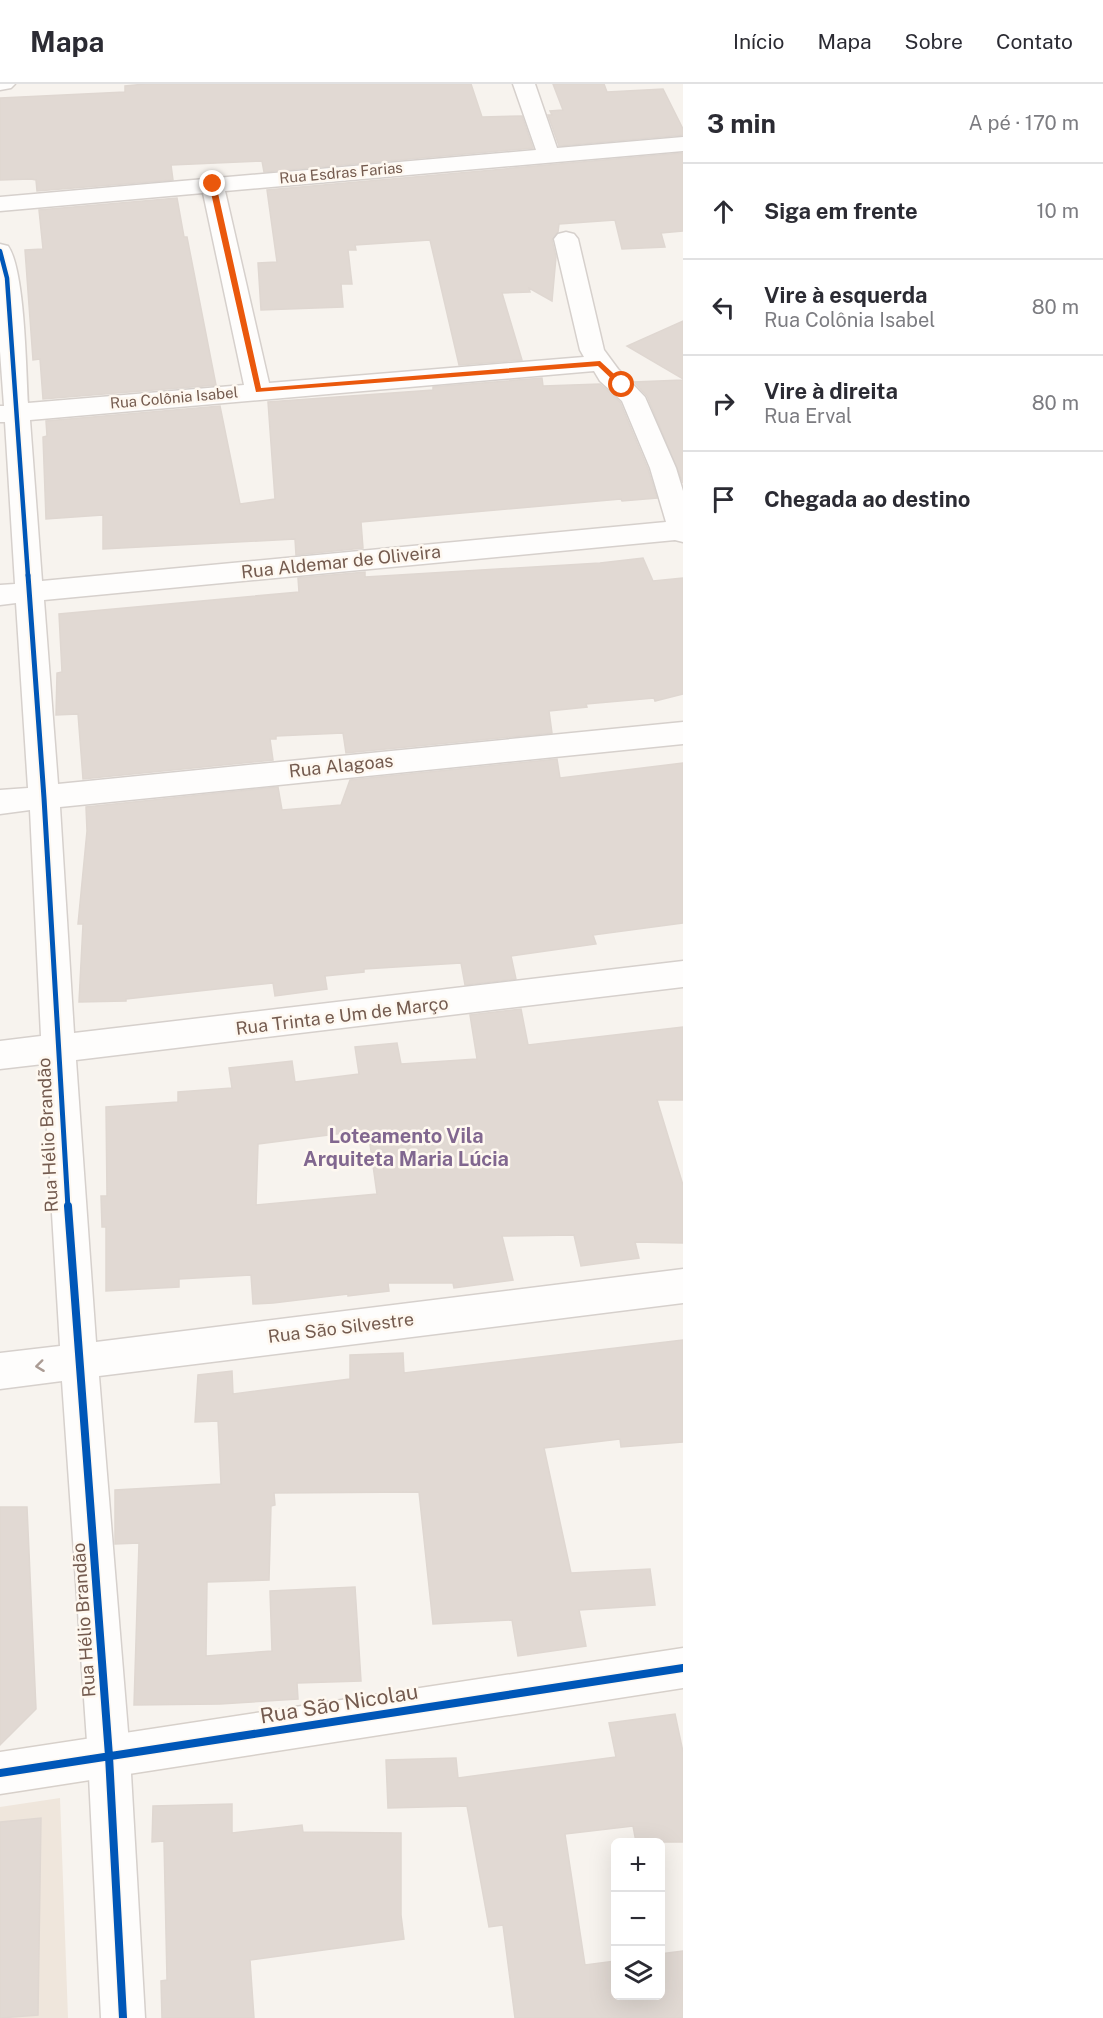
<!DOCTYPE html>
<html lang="pt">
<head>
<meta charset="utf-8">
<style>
  body { margin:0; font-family:"Public Sans",sans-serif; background:#f7f7f7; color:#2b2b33 }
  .controls { position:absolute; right:18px; bottom:18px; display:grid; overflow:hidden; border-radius:9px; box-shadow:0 6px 24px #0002 }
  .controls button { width:54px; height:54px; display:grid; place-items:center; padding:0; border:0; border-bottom:2px solid #e1e1e2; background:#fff; color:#2b2b33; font:30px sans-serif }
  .stop { position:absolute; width:18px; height:18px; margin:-14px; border:4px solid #ea580c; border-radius:50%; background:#fff }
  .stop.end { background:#ea580c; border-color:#fff; box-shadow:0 2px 6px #0008 }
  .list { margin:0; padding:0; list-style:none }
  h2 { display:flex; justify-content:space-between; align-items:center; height:78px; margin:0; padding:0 24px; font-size:26px }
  h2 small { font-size:20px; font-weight:400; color:#7c7c81 }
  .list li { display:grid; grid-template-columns:39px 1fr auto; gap:18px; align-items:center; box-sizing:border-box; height:96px; padding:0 24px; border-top:2px solid #e1e1e2 }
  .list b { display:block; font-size:22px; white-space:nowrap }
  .list p { margin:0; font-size:20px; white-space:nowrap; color:#7c7c81 }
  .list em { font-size:20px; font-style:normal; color:#7c7c81 }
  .icon { flex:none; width:33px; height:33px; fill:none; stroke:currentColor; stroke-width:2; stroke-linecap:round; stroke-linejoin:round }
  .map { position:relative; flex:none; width:683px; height:1934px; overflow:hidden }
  header { display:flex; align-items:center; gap:36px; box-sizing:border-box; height:84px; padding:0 30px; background:#fff; border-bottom:2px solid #e1e1e2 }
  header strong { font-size:28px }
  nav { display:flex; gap:33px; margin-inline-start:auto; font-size:21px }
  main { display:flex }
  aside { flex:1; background:#fff }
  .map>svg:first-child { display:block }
  .residential { fill:#efe6dc }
  .building { fill:#e1d9d3; stroke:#dfd7d1; stroke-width:1.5; fill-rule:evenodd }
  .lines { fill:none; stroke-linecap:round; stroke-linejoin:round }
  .street-casing { stroke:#d6d0cc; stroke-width:3 }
  .secondary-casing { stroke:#d7d0ca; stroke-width:3 }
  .street { fill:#fefdfc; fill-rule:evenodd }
  .secondary { fill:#fefdfc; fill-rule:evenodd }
  .cycleway-far2-casing { stroke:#fef8f0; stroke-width:8 }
  .cycleway-far1-casing { stroke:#fef8f0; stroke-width:9 }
  .cycleway-casing { stroke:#fef8f0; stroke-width:11 }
  .cycleway-far2 { stroke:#0057b8; stroke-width:4.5 }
  .cycleway-far1 { stroke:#0057b8; stroke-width:5 }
  .cycleway { stroke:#0057b8; stroke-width:8 }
  .oneway { stroke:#ab9c94 }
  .route { fill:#ea580c }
  .labels { text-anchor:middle; stroke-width:5; stroke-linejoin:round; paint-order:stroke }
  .far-street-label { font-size:15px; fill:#745b4f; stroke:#fef8f0 }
  .street-label { font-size:18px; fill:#745b4f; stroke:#fef8f0 }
  .neighbourhood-label { font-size:20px; font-weight:bold; fill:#81678f; stroke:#fef8f0 }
  .near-street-label { font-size:21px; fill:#745b4f; stroke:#fef8f0 }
</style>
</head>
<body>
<header>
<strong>Mapa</strong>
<nav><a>Início</a><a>Mapa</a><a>Sobre</a><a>Contato</a></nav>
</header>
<main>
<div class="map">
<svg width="683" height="1934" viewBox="0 0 683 1934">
  <rect width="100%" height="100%" fill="#f7f3ee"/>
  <path class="residential" d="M60,1714L68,1934H0V1723Z"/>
  <path class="building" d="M145,0H471L482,33L522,32L533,64L264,88L262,77L171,81L173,96L37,107L36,96L31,95L0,96V14L125,8V2Z
    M553,0H604L607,8L663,5L683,45V51L559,62L548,31H552L550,27L563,26Z
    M683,69V147L661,149L665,163L622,165L615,136L559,140L558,148L552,156L556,173L552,217L529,204L530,208L502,209L522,276L459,281L430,156L355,161L356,166H348L352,200H341L343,223L261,226L258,179L277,178L267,106Z
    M177,114L184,153H187L216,301L43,315L40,275L33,276L25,166L43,165L39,126Z
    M683,237V295L627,262Z
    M542,294L543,302L600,300L620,318L648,385L657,414L622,417L621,415L361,438L363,464L296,471L295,455L103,465V431L46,435L43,353L47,352L46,337L220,322L240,420L275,415L268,318L433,306V303Z
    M683,296V399L647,312L634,298Z
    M643,474L653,497L683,494V610L655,617L654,614L586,620L587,623L549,627L552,649L346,669L343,649L276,652V655H270L273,676L83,695L78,630L56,631L57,589L62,588L59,530L299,508L298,494L365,488V493L600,479Z
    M557,675L560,694L683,679V839L593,851L596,860L511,872L516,895L465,901L461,879L364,885V888L325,892L327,905L275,912L273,899L126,915V917L79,918L83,840H78L87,747L86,723L278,703L282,726L341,721L350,696Z
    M521,925L528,961L683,943V1016H657L683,1101V1159L635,1158L639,1174L581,1182L574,1151L502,1152L513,1196L454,1204L453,1199H388L389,1207L348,1212V1210L273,1219L253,1220L251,1191L179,1195V1203L106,1207V1143H102L101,1112H107L106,1023L178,1018V1008L232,1004L229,984L292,977L295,998L359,990L355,963L397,959L401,980L477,975L470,931ZM368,1046L377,1110L256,1121L258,1060Z
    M683,1256V1358L621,1363L620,1355L544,1364L571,1489L650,1485L655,1521L579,1526L586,1562L518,1572L512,1536L433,1540L419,1408L274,1409L275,1421L271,1422L269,1496L207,1498L206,1572L272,1567L270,1507L355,1503L361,1597L297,1599L298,1615L220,1620L134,1621L139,1459L115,1460V1406L221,1400L218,1337L195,1338L198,1291L232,1287L233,1310L350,1295V1271L403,1269L404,1289Z
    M0,1423H27L36,1625L0,1661Z
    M675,1630L683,1668V1758H636L633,1742L565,1750L585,1881L615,1877V1911H660V1870L683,1867V1934H515L503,1841L489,1843L467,1722L388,1724L386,1676L456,1674L458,1694L616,1673L609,1639Z
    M232,1720V1749L302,1741L303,1748L401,1749V1831L404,1855L250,1876L254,1934H162L161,1897L167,1896L164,1757L152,1758L153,1722Z
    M41,1734L38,1931L0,1934V1738Z"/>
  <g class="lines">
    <g class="street-casing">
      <path id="street" d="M0,0H15L11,4L0,6Z
        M513,0H535L557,64L683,53V67L225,107L269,299L584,273L580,266L554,155L558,150L566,148L574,150L578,155L604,266L618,285L645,313L676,384L683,407V458L675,456L44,516L58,700L683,638V660L60,723L74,949L683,877V903L76,976L96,1258L683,1185V1219L99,1292L130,1672L145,1934H101L88,1672L62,1297L0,1305V1269L60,1262L43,980L0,985V957L41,952L30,726L0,730V706L28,704L16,519L0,521V501L15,500L5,338H0V322H4L0,267V160L8,162C25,186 26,286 28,319L244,301L203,109L0,127V113L536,66ZM594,287L600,297L622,317L650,384L666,438L42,497L30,336Z"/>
    </g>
    <g class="secondary-casing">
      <path id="secondary" d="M683,1564V1604L0,1710V1668Z"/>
    </g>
    <use href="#street" class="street"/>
    <use href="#secondary" class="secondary"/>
    <g class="cycleway-far2-casing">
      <path id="cycleway-far2" d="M0,167L7,194L28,492"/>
    </g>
    <g class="cycleway-far1-casing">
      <path id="cycleway-far1" d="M28,491L44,714L68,1124"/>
    </g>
    <g class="cycleway-casing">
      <path id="cycleway" d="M68,1122L109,1672L123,1934
        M0,1689L683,1584"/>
    </g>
    <use href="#cycleway-far2" class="cycleway-far2"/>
    <use href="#cycleway-far1" class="cycleway-far1"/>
    <use href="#cycleway" class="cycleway"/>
  </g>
  <defs><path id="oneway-chevron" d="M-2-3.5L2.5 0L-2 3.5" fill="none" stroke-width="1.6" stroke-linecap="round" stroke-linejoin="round" transform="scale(1.5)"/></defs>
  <use class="oneway" href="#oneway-chevron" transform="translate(40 1282) rotate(173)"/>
  <path class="route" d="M213,98L216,100L261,304L600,277L626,301L620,303L598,282L256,308L209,100Z"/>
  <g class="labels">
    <g class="far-street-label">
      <text transform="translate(341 89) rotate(-5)" y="5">Rua Esdras Farias</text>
      <text transform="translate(174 314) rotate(-5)" y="5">Rua Colônia Isabel</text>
    </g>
    <g class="street-label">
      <text transform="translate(341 478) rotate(-6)" y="6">Rua Aldemar de Oliveira</text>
      <text transform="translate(341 682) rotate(-6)" y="6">Rua Alagoas</text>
      <text transform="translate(342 932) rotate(-7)" y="6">Rua Trinta e Um de Março</text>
      <text transform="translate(48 1051) rotate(-93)" y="6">Rua Hélio Brandão</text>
      <text transform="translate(341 1244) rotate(-7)" y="6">Rua São Silvestre</text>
      <text transform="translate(84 1536) rotate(-94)" y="6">Rua Hélio Brandão</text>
    </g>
    <g class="neighbourhood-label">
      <text x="406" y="1059">Loteamento Vila<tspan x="406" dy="23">Arquiteta Maria Lúcia</tspan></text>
    </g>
    <g class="near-street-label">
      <text transform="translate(339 1620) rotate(-9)" y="7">Rua São Nicolau</text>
    </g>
  </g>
</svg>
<div class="controls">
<button>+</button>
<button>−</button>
<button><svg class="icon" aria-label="layers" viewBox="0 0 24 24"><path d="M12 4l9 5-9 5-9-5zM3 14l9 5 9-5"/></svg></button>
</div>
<div class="stop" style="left:622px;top:301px"></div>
<div class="stop end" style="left:213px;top:100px"></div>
</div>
<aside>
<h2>3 min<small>A pé · 170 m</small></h2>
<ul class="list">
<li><svg class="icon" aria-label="ahead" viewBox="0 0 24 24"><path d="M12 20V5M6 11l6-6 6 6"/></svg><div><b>Siga em frente</b></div><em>10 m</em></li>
<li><svg class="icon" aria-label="left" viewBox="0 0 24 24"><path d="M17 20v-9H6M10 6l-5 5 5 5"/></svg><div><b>Vire à esquerda</b><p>Rua Colônia Isabel</p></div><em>80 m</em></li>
<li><svg class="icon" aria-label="right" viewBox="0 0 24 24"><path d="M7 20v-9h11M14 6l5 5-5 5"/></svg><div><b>Vire à direita</b><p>Rua Erval</p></div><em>80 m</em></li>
<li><svg class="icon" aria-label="arrive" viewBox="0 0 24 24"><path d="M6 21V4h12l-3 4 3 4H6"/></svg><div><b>Chegada ao destino</b></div></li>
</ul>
</aside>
</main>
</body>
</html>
